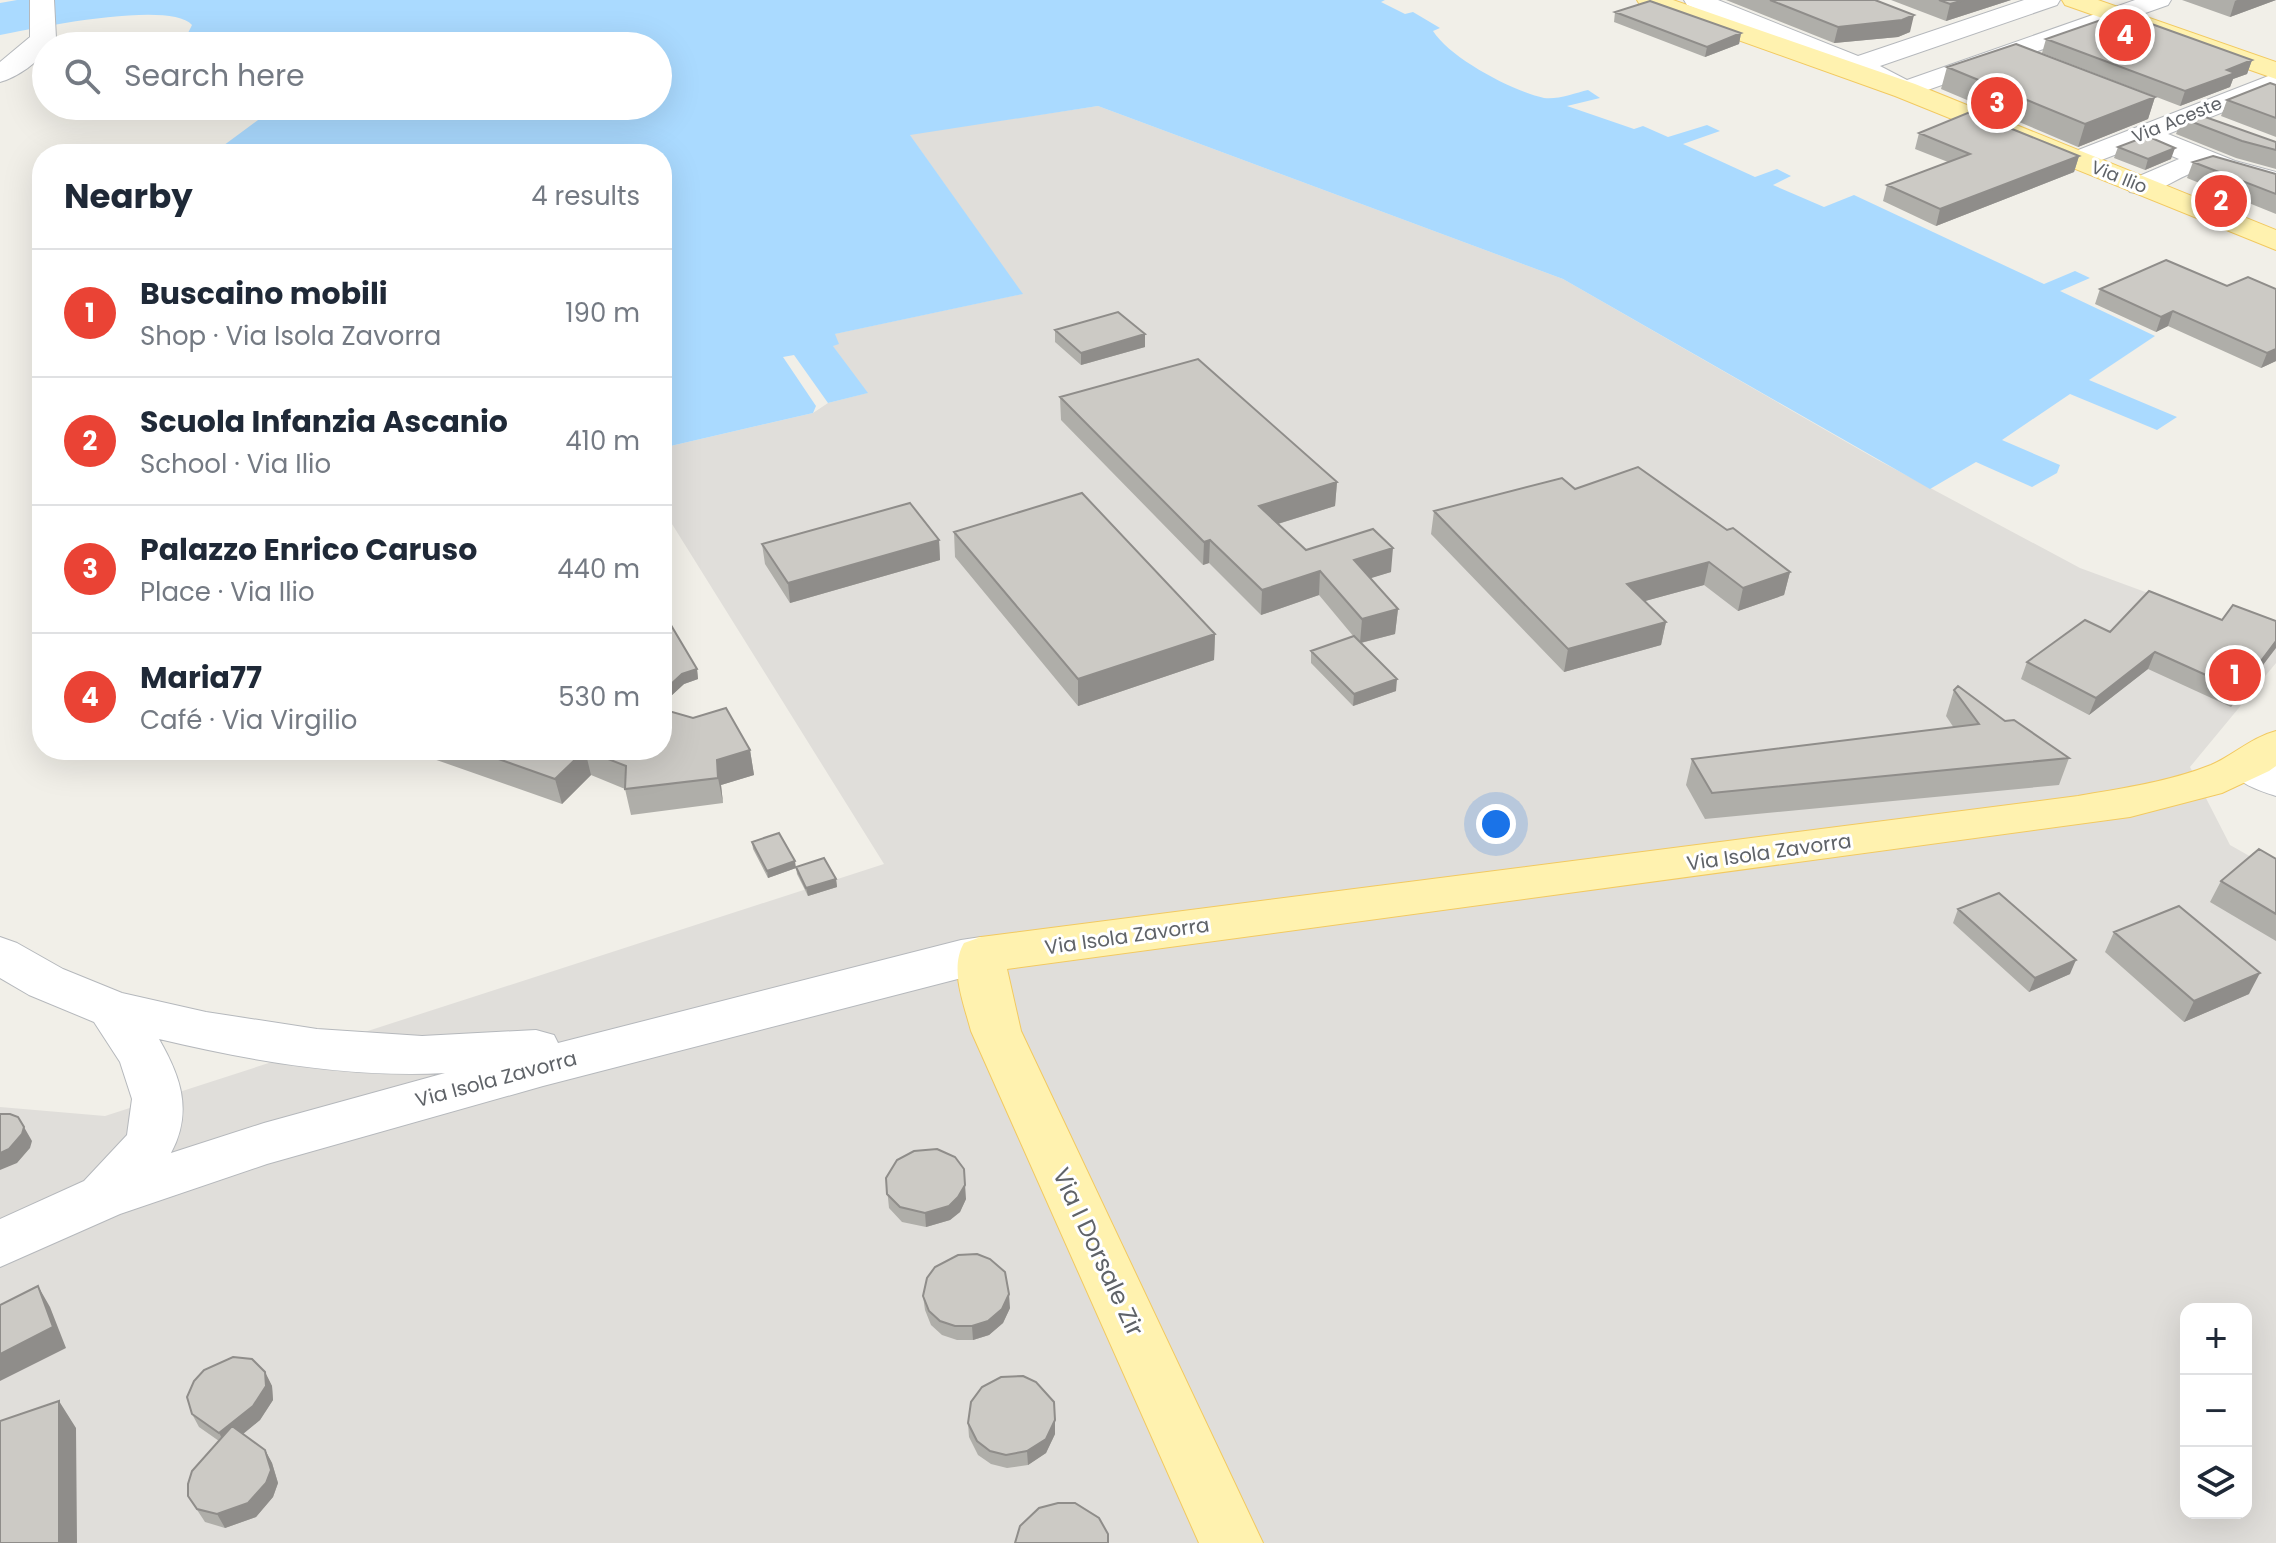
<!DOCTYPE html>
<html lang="en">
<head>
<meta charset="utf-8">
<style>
  body { margin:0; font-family:Poppins,sans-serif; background:#f6f6f7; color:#1f2937 }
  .controls { position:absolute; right:24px; bottom:24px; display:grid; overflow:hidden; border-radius:16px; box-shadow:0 8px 32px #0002 }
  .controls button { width:72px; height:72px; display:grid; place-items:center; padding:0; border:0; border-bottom:2px solid #e0e1e3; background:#fff; color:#1f2937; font:40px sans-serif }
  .you { position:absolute; left:1496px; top:824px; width:28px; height:28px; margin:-20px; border:6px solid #fff; border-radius:50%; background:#1a73e8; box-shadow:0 0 0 12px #1a73e833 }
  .badge { display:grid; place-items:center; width:52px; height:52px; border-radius:50%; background:#ea4335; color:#fff; font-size:26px; font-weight:700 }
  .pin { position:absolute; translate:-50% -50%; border:4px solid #fff; box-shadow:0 2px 8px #0006 }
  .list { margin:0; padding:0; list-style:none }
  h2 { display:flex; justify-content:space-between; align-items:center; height:104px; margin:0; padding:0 32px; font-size:34px }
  h2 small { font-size:26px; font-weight:400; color:#747a83 }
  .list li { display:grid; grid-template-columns:52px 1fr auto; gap:24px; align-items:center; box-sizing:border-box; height:128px; padding:0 32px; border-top:2px solid #e0e1e3 }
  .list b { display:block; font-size:30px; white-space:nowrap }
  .list p { margin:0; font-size:26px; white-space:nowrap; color:#747a83 }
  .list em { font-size:26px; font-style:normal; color:#747a83 }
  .icon { flex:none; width:44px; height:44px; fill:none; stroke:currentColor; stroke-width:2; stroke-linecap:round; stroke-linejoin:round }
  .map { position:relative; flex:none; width:2276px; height:1543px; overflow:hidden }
  .search { position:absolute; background:#fff; box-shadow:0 8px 32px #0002; left:32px; top:32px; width:640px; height:88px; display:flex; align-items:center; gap:20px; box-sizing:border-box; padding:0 28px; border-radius:44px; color:#747a83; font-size:30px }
  .panel { position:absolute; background:#fff; box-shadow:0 8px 32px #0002; left:32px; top:144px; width:640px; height:616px; border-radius:32px }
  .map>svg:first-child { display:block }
  .industrial { fill:#e0deda; fill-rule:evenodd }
  .water { fill:#aadaff }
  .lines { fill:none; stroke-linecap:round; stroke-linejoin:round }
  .minor-casing { stroke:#b5b8bc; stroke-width:2 }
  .major-casing { stroke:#f2c960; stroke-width:2 }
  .minor { fill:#fff; fill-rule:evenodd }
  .major { fill:#fff2af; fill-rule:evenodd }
  .wall { fill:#afaea9 }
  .shaded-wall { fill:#8f8d8a }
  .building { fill:#cccac5; stroke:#8f8d8a; stroke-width:2 }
  .labels { text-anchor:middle; stroke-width:6; stroke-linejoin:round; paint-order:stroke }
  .far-street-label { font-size:18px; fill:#5f6368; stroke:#fff }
  .street-label { font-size:20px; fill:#5f6368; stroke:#fff }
  .near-street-label { font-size:24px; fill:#5f6368; stroke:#fff }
</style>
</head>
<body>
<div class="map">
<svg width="2276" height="1543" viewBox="0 0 2276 1543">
  <rect width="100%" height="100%" fill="#f1efe8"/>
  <path class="industrial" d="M1098,106L1563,279L1876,459L2080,568L2276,640V663L2190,767L2230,845L2276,871V1543H0V1107L105,1116L884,864L662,508V448L813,413L828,403L867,393L832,345L834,334L1022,294L909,134ZM2186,1309H2246V1513H2186Z"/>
  <path class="water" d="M17,0H1385L1381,2L1405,14L1413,12L1440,28L1433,31C1450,58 1512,91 1544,98C1557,100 1575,93 1588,90L1600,98L1567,106L1634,129L1643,126L1668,137L1707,125L1720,131L1683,144L1755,177L1777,169L1791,176L1773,185L1824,207L1854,195L2044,284L2075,271L2090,278L2060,291L2155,336L2089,380L2177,417L2157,430L2070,394L2002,440L2060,465L2057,473L2032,487L1976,462L1930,489L1563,279L1098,106L910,135L1023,294L835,334L839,344L833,346L868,393L828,403L794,355L783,357L816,406L813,413L662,448V154H212L277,106H658V46H170L187,35L192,25C170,0 36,28 0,35V3Z"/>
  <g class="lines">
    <g class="minor-casing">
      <path id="minor" d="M30,0H54L56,38L50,46H46C43,61 15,78 0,82V62L30,37Z
        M1684,0H1718L1858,56L2024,0H2060L2057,5L1880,66L1907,80L2135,0H2171L2168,5L1905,98L1855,75H1837L1833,69L1835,66L1687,5Z
        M2276,73V91L2168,134L2235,161L2276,172V190C2263,186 2211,168 2202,170C2176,175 2157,199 2130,192L2125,186L2130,180L2179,159L2143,144L2078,169L2068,166L2064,160L2068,154Z
        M2248,752L2276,762V796C2257,790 2237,783 2226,766L2232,756Z
        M0,937L17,943L63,969L122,993L206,1012L317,1029L422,1036L536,1030L554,1035L558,1043L961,940L981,937L998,943L1005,955L998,967L981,973L543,1086L267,1164L120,1214L0,1267V1219L84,1181L127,1135L132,1099L120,1062L94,1022L29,995L0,978ZM159,1039C251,1061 350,1078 445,1073L264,1123L171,1153C193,1112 181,1077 159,1039Z"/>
    </g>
    <g class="major-casing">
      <path id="major" d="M1637,0H1673L1915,84L2276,230V250L1895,96L1640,5Z
        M2062,0H2098L2276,62V79L2065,5Z
        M2276,731V766L2269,771L2222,793L2130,817L1007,969L1021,1031L1263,1543H1199L971,1031C964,1004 949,968 964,943L981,937L2078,796C2123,788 2168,782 2211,765C2234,755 2252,737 2276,731Z"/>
    </g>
    <use href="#minor" class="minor"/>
    <use href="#major" class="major"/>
  </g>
  <path class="wall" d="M1726,0H1875L1910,32L1898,37L1834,43Z
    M1891,0H2011L1946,21Z
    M2182,0H2276L2230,17Z
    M1615,12L1741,33L1739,44L1705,57L1614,22Z
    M2046,39L2252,60L2247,74L2233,79L2230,87L2180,106L2042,53Z
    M1947,67L2155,97L2148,119L2078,147L1941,89Z
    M2276,85V137L2221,116L2227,100Z
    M2182,118L2276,142V169L2236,158L2176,134Z
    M1919,133L2079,156L2074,172L1936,226L1883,201L1887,185L1948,162L1915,149Z
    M2118,147L2171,159L2145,170L2114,158Z
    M2193,162L2276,174V214L2187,178Z
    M2166,260L2276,361L2261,368L2168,326L2156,332L2095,304L2100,289Z
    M1055,330L1145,347L1081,365L1055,342Z
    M1060,397L1337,482L1335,506L1278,524L1306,550L1391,572L1370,578L1398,609L1395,634L1361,643L1396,691L1353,706L1311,663V651L1354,637L1319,595L1261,615L1209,563L1203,565L1061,420Z
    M1575,489L1727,530L1790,572L1784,595L1738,611L1704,585L1645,601L1666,622L1661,645L1564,672L1431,534L1434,511Z
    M954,532L1215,634L1214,660L1078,706L955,557Z
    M939,540L940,560L790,603L765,564L762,544Z
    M662,609L697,669L698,679L684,684L671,696L662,679Z
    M2222,620L2276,621L2231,707L2148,669L2089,715L2021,679L2027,662L2110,632Z
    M1954,690L2005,721L2069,758L2059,785L1705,819L1686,785L1692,759L1954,728L1946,716Z
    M408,750H750L754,775L721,785L723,803L631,815L625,789L591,775L562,804Z
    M752,842L796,868L768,878L753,849Z
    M2276,859V941L2210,902L2221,881Z
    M796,867L836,879L837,887L808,896L797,874Z
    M1958,909L2070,974L2029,992L1953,923Z
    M2114,932L2249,994L2184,1022L2105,952Z
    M886,1178L966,1199L960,1212L950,1220L926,1227L902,1222L889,1208Z
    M923,1296L1010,1308L1003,1323L989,1335L973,1340H957L942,1335L931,1325L925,1310Z
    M265,1372L272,1386L273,1400L260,1420L243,1434L265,1450L272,1463L278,1483L273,1497L256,1517L225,1528L205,1522L188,1496L219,1441L199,1427L192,1414Z
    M968,1423L1055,1434L1046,1453L1028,1465L1007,1468L991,1464L978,1455L969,1437Z"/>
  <path class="shaded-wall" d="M1964,0H2011L1946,21L1950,4Z
    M2237,0H2276L2230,17L2235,1Z
    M1914,15L1910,32L1898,37L1834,43L1838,27Z
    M1741,33L1739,44L1705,57L1707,47Z
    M2252,60L2247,74L2233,79L2230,87L2180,106L2185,91L2227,70Z
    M2155,97L2148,119L2078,147L2085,124Z
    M2175,148L2171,159L2145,170L2148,159Z
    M2079,156L2074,172L1936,226L1940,209Z
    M2173,311L2168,326L2156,332L2161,317Z
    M1145,334V347L1081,365V353Z
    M2276,349V361L2261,368L2267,353Z
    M1337,482L1335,506L1258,530L1259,506Z
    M939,540L940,560L790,603L788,583Z
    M1210,540L1209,563L1203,565L1204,542Z
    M1393,548L1391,572L1352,584L1354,560Z
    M1709,562L1704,585L1623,607L1627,584Z
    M1320,571L1319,595L1261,615L1262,590Z
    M1790,572L1784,595L1738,611L1743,588Z
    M1398,609L1395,634L1360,643L1362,619Z
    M1666,622L1661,645L1564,672L1568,649Z
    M1215,634L1214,660L1078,706V679Z
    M2276,641V648L2231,707L2239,690Z
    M2155,652L2148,669L2089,715L2096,698Z
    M697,669L698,679L684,684L671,696L669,686L682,674Z
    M1397,679L1396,691L1353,706L1354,694Z
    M585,750L591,775L562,804L555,779Z
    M750,750L754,775L721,785L723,803L718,778L717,760Z
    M795,861L796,868L768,878L767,871Z
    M836,879L837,887L808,896L806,888Z
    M2076,960L2070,974L2029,992L2035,978Z
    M2260,973L2249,994L2184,1022L2194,1001Z
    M24,1127L32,1141L30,1148L17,1163L0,1170V1153Z
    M964,1169L966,1199L960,1212L950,1220L926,1227L925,1213Z
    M38,1286L50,1307L66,1348L0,1381V1354Z
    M1009,1294L1010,1308L1003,1323L989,1335L973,1340L972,1326Z
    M265,1372L272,1386L273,1400L260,1420L227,1447L219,1433Z
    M59,1401L76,1428L77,1543H59Z
    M1055,1420V1434L1046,1453L1028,1465L1027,1451Z
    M265,1450L272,1463L278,1483L273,1497L256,1517L225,1528L217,1514Z"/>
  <path class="building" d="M1770,0H1875L1914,15L1902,20L1838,27Z
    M1939,0H1964L1950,4Z
    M1650,1L1741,33L1707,47L1615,12Z
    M2121,13L2252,60L2227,70L2235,73L2185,91L2046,39Z
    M2016,44L2155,97L2085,124L1947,67Z
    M2270,83L2276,85V118L2227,100Z
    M1970,112L2079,156L1940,209L1887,185L1970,154L1919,133Z
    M2194,113L2276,142V150L2242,141L2182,118Z
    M2147,136L2175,148L2148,159L2118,147Z
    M2213,156L2276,174V194L2193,162Z
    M2166,260L2227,286L2248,277L2276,289V349L2267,353L2173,311L2161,317L2100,289Z
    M1118,312L1145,334L1081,353L1055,330Z
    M1198,359L1337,482L1259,506L1306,550L1373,529L1393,548L1354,560L1398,609L1362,619L1320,571L1262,590L1210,540L1204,542L1060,397Z
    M1638,467L1727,530L1733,528L1790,572L1743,588L1709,562L1627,584L1666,622L1568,649L1434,511L1562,478L1575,489Z
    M1082,493L1215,634L1078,679L954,532Z
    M910,503L939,540L788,583L762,544Z
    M2149,591L2222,620L2233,605L2276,621V641L2239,690L2155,652L2096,698L2027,662L2085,620L2110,632Z
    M662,610L697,669L682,674L669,686L662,673Z
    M1354,636L1397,679L1354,694L1311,651Z
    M1958,686L2005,721L2014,720L2069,758L1712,793L1692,759L1979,724L1954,690Z
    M726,708L750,750L717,760L718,778L625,789L626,766L585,750H662V709L693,718Z
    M473,750H585L555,779Z
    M779,833L795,861L767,871L752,842Z
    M2259,849L2276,859V914L2221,881Z
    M824,858L836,879L806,888L796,867Z
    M1999,893L2076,960L2035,978L1958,909Z
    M2179,906L2260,973L2194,1001L2114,932Z
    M0,1114H10L18,1117L24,1127L22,1134L9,1149L0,1153Z
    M937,1149L955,1157L964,1169L965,1185L958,1197L949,1206L925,1213L900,1207L887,1194L886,1178L897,1160L914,1151Z
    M977,1254L990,1259L1005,1272L1009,1294L1002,1309L988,1321L972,1326H955L940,1321L929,1311L923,1296L927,1278L935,1267L958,1255Z
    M38,1286L53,1327L0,1354V1305Z
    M233,1357L252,1359L265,1372L266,1386L253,1406L219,1433L192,1414L187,1397L194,1381L204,1370Z
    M1023,1376L1036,1382L1054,1402L1055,1420L1046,1439L1027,1451L1006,1455L990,1451L977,1441L968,1423L971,1402L982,1387L1001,1377Z
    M59,1401V1543H0V1421Z
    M232,1426L265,1450L271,1470L266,1483L248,1503L217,1514L197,1509L188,1496V1484L192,1471Z
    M1058,1503H1075L1099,1518L1108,1534V1543H1015L1020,1526L1039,1508Z"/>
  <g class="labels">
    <g class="far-street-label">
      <text transform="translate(2177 120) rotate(-22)" y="6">Via Aceste</text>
      <text transform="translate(2119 177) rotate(22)" y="6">Via Ilio</text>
    </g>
    <g class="street-label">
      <text transform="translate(1769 852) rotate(-8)" y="7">Via Isola Zavorra</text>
      <text transform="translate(1127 936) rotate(-8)" y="7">Via Isola Zavorra</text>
      <text transform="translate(496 1079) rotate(-15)" y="7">Via Isola Zavorra</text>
    </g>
    <g class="near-street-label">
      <text transform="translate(1098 1252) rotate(65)" y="8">Via I Dorsale Zir</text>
    </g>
  </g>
</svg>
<div class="controls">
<button>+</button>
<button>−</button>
<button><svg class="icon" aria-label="layers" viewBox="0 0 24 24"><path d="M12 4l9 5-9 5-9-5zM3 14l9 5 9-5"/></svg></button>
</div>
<div class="you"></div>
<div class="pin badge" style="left:2235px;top:675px">1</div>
<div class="pin badge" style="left:2221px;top:201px">2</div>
<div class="pin badge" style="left:1997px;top:103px">3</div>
<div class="pin badge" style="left:2125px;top:35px">4</div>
<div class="search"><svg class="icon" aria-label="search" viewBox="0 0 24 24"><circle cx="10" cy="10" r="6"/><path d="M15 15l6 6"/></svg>Search here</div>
<section class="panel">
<h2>Nearby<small>4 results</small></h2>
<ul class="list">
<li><span class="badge">1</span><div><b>Buscaino mobili</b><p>Shop · Via Isola Zavorra</p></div><em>190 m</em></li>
<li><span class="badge">2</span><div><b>Scuola Infanzia Ascanio</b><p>School · Via Ilio</p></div><em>410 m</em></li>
<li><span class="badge">3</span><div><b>Palazzo Enrico Caruso</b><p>Place · Via Ilio</p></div><em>440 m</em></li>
<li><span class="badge">4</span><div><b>Maria77</b><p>Café · Via Virgilio</p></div><em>530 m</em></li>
</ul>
</section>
</div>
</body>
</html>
